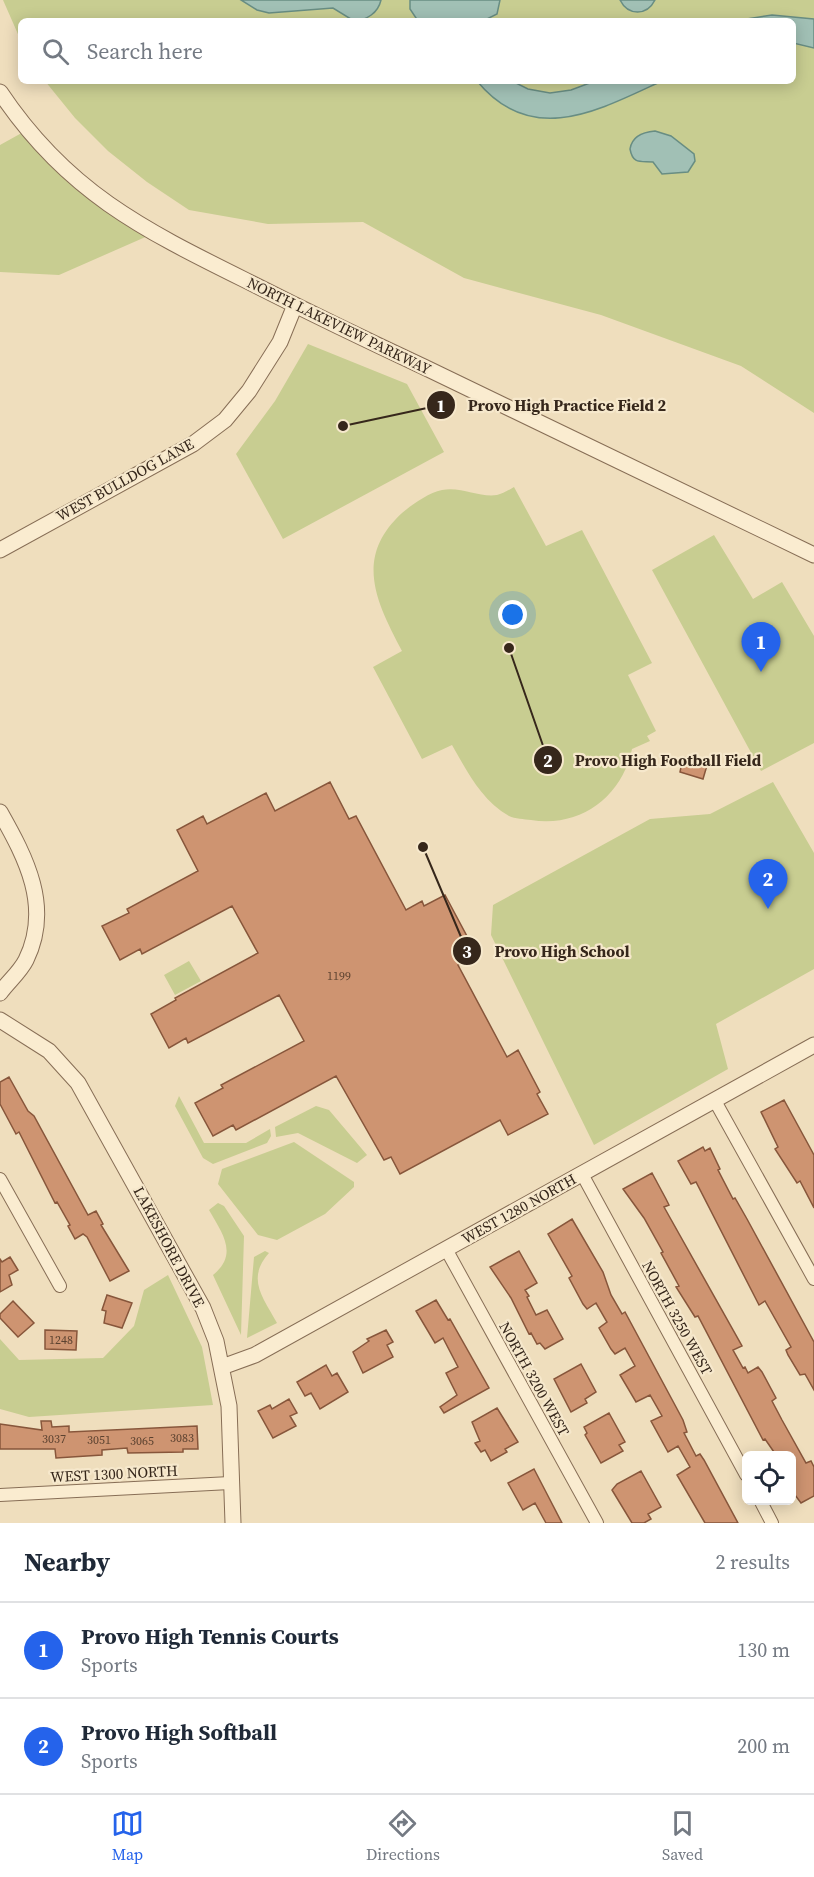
<!DOCTYPE html>
<html lang="en">
<head>
<meta charset="utf-8">
<style>
  body { margin:0; font-family:"Source Serif 4",serif; background:#f6f6f7; color:#1f2937 }
  .controls { position:absolute; right:18px; bottom:18px; display:grid; overflow:hidden; border-radius:9px; box-shadow:0 3px 15px #0003 }
  .controls button { width:54px; height:54px; display:grid; place-items:center; padding:0; border:0; border-bottom:2px solid #e0e1e3; background:#fff; color:#1f2937; font:30px sans-serif }
  .you { position:absolute; left:513px; top:615px; width:21px; height:21px; margin:-15px; border:4px solid #fff; border-radius:50%; background:#1a73e8; box-shadow:0 0 0 9px #1a73e833 }
  .badge { display:grid; place-items:center; width:39px; height:39px; border-radius:50%; background:#2563eb; color:#fff; font-size:20px; font-weight:700 }
  .pin { position:absolute; translate:-50% -50px; filter:drop-shadow(0 2px 3px #0008) }
  .pin::after { content:''; position:absolute; top:32px; width:21px; height:18px; background:inherit; clip-path:polygon(0 0,100% 0,50% 100%) }
  .list { margin:0; padding:0; list-style:none }
  h2 { display:flex; justify-content:space-between; align-items:center; height:78px; margin:0; padding:0 24px; font-size:26px }
  h2 small { font-size:20px; font-weight:400; color:#747a83 }
  .list li { display:grid; grid-template-columns:39px 1fr auto; gap:18px; align-items:center; box-sizing:border-box; height:96px; padding:0 24px; border-top:2px solid #e0e1e3 }
  .list b { display:block; font-size:22px; white-space:nowrap }
  .list p { margin:0; font-size:20px; white-space:nowrap; color:#747a83 }
  .list em { font-size:20px; font-style:normal; color:#747a83 }
  .icon { flex:none; width:33px; height:33px; fill:none; stroke:currentColor; stroke-width:2; stroke-linecap:round; stroke-linejoin:round }
  .map { position:relative; flex:none; width:814px; height:1523px; overflow:hidden }
  .search { position:absolute; background:#fff; box-shadow:0 3px 15px #0003; left:18px; right:18px; top:18px; height:66px; display:flex; align-items:center; gap:15px; box-sizing:border-box; padding:0 21px; border-radius:9px; color:#747a83; font-size:22px }
  .sheet { height:270px; background:#fff }
  nav { display:flex; justify-content:space-around; align-items:center; box-sizing:border-box; height:84px; border-top:2px solid #e0e1e3; background:#fff; font-size:16px; color:#747a83 }
  nav a { display:grid; justify-items:center; gap:3px }
  nav .on { color:#2563eb }
  .map>svg:first-child { display:block }
  .green { fill:#c8cd91 }
  .water { fill:#a1c0b5; stroke:#688d83; stroke-width:1.5 }
  .building { fill:#ce9471; stroke:#87563b; stroke-width:1.5 }
  .lines { fill:none; stroke-linecap:round; stroke-linejoin:round }
  .minor-casing { stroke:#876e56; stroke-width:14 }
  .tertiary-casing { stroke:#876e56; stroke-width:17 }
  .minor { stroke:#faecd0; stroke-width:12 }
  .tertiary { stroke:#faecd0; stroke-width:15 }
  .labels { text-anchor:middle; stroke-width:4.5; stroke-linejoin:round; paint-order:stroke }
  .number-label { font-size:12px; fill:#5c4230 }
  .street-label { font-size:15px; fill:#36271b; stroke:#f6e8cc }
  .leader { fill:none; stroke:#36271b; stroke-width:2 }
  .callout-dot { fill:#36271b; stroke:#f6e8cc; stroke-width:2 }
  .mark-label { font-size:18px; text-anchor:middle; font-weight:bold; fill:#fff }
  .callout-label { font-size:16px; text-anchor:middle; font-weight:bold; fill:#36271b; stroke:#f6e8cc; stroke-width:4.5; stroke-linejoin:round; paint-order:stroke }
</style>
</head>
<body>
<div class="map">
<svg width="814" height="1523" viewBox="0 0 814 1523">
  <rect width="100%" height="100%" fill="#efdebd"/>
  <path class="green" d="M3,0H814V413L741,366L601,315L464,278L363,222L268,224L189,210L147,182L108,151L75,118L45,81H793V21H21V41Z
    M27,130L150,235L59,275L0,272V145Z
    M308,344L407,384L444,452L283,539L236,454L275,401Z
    M514,487L546,546L582,530L652,663L628,675L656,731L647,736L650,741L632,749C622,797 580,828 531,820C524,819 515,819 509,816C481,800 467,771 452,745L422,759L373,667L402,651C377,603 353,558 402,513C413,504 428,493 442,490C461,486 480,498 497,495C502,494 509,490 514,487Z
    M714,535L753,599L782,582L814,636V743L761,771L652,570Z
    M773,782L814,853V969L716,1024L728,1069L594,1145L491,935L493,905L650,819L710,814Z
    M189,961L201,981L175,995L164,975Z
    M179,1096L204,1143H246L270,1129L271,1136L267,1143L213,1164L203,1158L175,1106Z
    M316,1106L329,1110L367,1155L357,1163L298,1133L276,1137L275,1127Z
    M294,1142L354,1182V1187L325,1214L277,1240L258,1235L218,1184L222,1169Z
    M218,1203L224,1206L244,1236L241,1335L213,1275C239,1254 222,1233 209,1210Z
    M265,1251L269,1253C246,1279 263,1297 277,1323L247,1338L254,1257Z
    M168,1275L202,1347L213,1405L29,1417L0,1409V1339L19,1360L103,1358L134,1326L144,1290Z"/>
  <path class="water" d="M241,0H381C378,13 367,20 354,21L333,8L269,13L257,10Z
    M410,0H500L497,14L483,21H418L410,9Z
    M620,0H655C647,16 628,16 620,0Z
    M772,15L814,19V48L793,43V21H734Z
    M477,81H512L528,89L550,93L571,90L595,81H662C599,110 532,148 477,81Z
    M655,131L671,136L694,154L695,161L688,172L662,174L653,162C641,161 633,165 630,149C632,136 643,132 655,131Z"/>
  <path class="building" d="M683,757L708,762L703,779L680,772Z
    M330,782L349,819L356,816L406,910L422,901L424,906L445,895L477,955L458,965L507,1057L518,1050L540,1092L537,1094L548,1114L508,1135L500,1120L400,1174L391,1157L384,1160L336,1076L236,1130L233,1125L213,1136L195,1103L223,1088L221,1085L304,1041L279,995L188,1043L186,1038L169,1048L151,1014L176,1000L175,998L258,953L232,906L142,954L140,949L120,960L102,926L129,913L127,909L198,871L177,830L203,816L207,824L266,793L275,811Z
    M9,1077L28,1111L34,1116L88,1215L96,1211L103,1224L101,1225L129,1271L110,1281L87,1237L83,1234L75,1239L68,1226L70,1225L57,1202L55,1203L19,1132L16,1134L0,1104V1082Z
    M784,1100L814,1155V1208L800,1181L797,1183L775,1149L778,1147L761,1112Z
    M703,1147L705,1151L710,1148L720,1169L718,1170L733,1199L735,1198L747,1219L814,1342V1390L805,1374L800,1375L788,1355L786,1350L791,1347L765,1301L759,1305L696,1182L691,1184L678,1161Z
    M652,1173L666,1199L669,1205L664,1207L742,1346L733,1350L743,1368L745,1367L748,1373L758,1367L762,1372L776,1398L772,1401L782,1420L806,1463L811,1461L814,1467V1496L801,1503L792,1491V1455H776L765,1439L763,1440L698,1316L695,1317L676,1287L679,1286L661,1253L663,1252L644,1218L623,1189Z
    M572,1219L603,1272L611,1295L622,1314L625,1312L683,1420L687,1432L684,1433L696,1456L700,1454L704,1460L738,1523H705L677,1475L690,1467L678,1446L668,1452L651,1421L662,1416L650,1395L636,1402L620,1375L635,1366L625,1348L615,1354L611,1349L599,1328L607,1322L596,1303L587,1309L583,1304L569,1278L572,1276L548,1234Z
    M519,1251L537,1283L525,1290L529,1296L527,1297L536,1315L547,1310L563,1339L545,1349L540,1343L537,1344L531,1333L529,1334L511,1298L490,1267Z
    M10,1257L18,1270L9,1275L12,1285L0,1292V1259L2,1262Z
    M107,1295L132,1303L122,1328L104,1323L106,1311L102,1310Z
    M436,1300L448,1320L450,1319L489,1388L444,1413L440,1407L457,1395L446,1373L458,1367L443,1338L435,1343L416,1311Z
    M13,1301L34,1323L18,1337L0,1318V1314Z
    M45,1330L77,1331L76,1350L45,1349Z
    M386,1330L393,1342L387,1345L393,1357L363,1373L353,1352L369,1341L367,1339Z
    M581,1364L596,1392L585,1399L587,1403L571,1412L554,1379Z
    M326,1365L332,1376L337,1373L348,1392L320,1409L311,1393L305,1396L297,1382Z
    M289,1399L297,1413L290,1416L296,1426L273,1438L258,1411L270,1405L272,1409Z
    M497,1408L518,1442L505,1449L507,1452L491,1461L485,1450L481,1452L475,1443L480,1441L472,1422Z
    M609,1413L625,1442L619,1445L623,1451L601,1463L585,1435L587,1433L584,1427Z
    M41,1421H51L52,1427L69,1426V1432L197,1426L198,1449H183V1452L128,1453L127,1448L102,1450V1455L56,1458L55,1449H0V1424L42,1430Z
    M534,1469L547,1494L562,1523H546L535,1503L523,1510L508,1483Z
    M641,1471L661,1507L648,1514L651,1519L644,1523H632L612,1490L617,1484Z"/>
  <g class="lines">
    <g class="minor-casing">
      <path id="minor" d="M715,1101L814,1279
        M582,1174L746,1475
        M0,1179L60,1286
        M446,1249L597,1523
        M0,1495L230,1483
        M760,1500L772,1523"/>
    </g>
    <g class="tertiary-casing">
      <path id="tertiary" d="M0,92C66,191 142,229 245,280C304,310 364,339 424,367C554,430 684,492 814,555
        M0,550L193,444L225,420L249,391L280,342L295,305
        M0,812C26,858 52,907 26,960C20,972 8,982 0,993
        M0,1020L49,1051L78,1083L203,1308L216,1341L229,1406L233,1523
        M222,1367L255,1355L814,1045"/>
    </g>
    <use href="#minor" class="minor"/>
    <use href="#tertiary" class="tertiary"/>
  </g>
  <g class="labels">
    <g class="number-label">
      <text x="339" y="980">1199</text>
      <text x="61" y="1344">1248</text>
      <text x="182" y="1442">3083</text>
      <text x="54" y="1443">3037</text>
      <text x="99" y="1444">3051</text>
      <text x="142" y="1445">3065</text>
    </g>
    <g class="street-label">
      <text transform="translate(339 326) rotate(26)" y="5">NORTH LAKEVIEW PARKWAY</text>
      <text transform="translate(125 480) rotate(-29)" y="5">WEST BULLDOG LANE</text>
      <text transform="translate(519 1209) rotate(-29)" y="5">WEST 1280 NORTH</text>
      <text transform="translate(169 1247) rotate(62)" y="5">LAKESHORE DRIVE</text>
      <text transform="translate(677 1318) rotate(61)" y="5">NORTH 3250 WEST</text>
      <text transform="translate(534 1379) rotate(61)" y="5">NORTH 3200 WEST</text>
      <text transform="translate(114 1474) rotate(-3)" y="5">WEST 1300 NORTH</text>
    </g>
  </g>
  <path class="leader" d="M343 426L441 405M509 648L548 760M423 847L467 951"/>
  <g class="callout-dot">
    <circle cx="343" cy="426" r="6"/>
    <circle cx="509" cy="648" r="6"/>
    <circle cx="423" cy="847" r="6"/>
    <circle cx="441" cy="405" r="15"/>
    <circle cx="548" cy="760" r="15"/>
    <circle cx="467" cy="951" r="15"/>
  </g>
  <g class="mark-label">
    <text x="441" y="412">1</text>
    <text x="548" y="767">2</text>
    <text x="467" y="958">3</text>
  </g>
  <g class="callout-label">
    <text x="567" y="411">Provo High Practice Field 2</text>
    <text x="668" y="766">Provo High Football Field</text>
    <text x="562" y="957">Provo High School</text>
  </g>
</svg>
<div class="controls">
<button><svg class="icon" aria-label="locate" viewBox="0 0 24 24"><circle cx="12" cy="12" r="6"/><path d="M12 2v4M12 18v4M2 12h4M18 12h4"/></svg></button>
</div>
<div class="you"></div>
<div class="pin badge" style="left:761px;top:672px">1</div>
<div class="pin badge" style="left:768px;top:909px">2</div>
<div class="search"><svg class="icon" aria-label="search" viewBox="0 0 24 24"><circle cx="10" cy="10" r="6"/><path d="M15 15l6 6"/></svg>Search here</div>
</div>
<section class="sheet">
<h2>Nearby<small>2 results</small></h2>
<ul class="list">
<li><span class="badge">1</span><div><b>Provo High Tennis Courts</b><p>Sports</p></div><em>130 m</em></li>
<li><span class="badge">2</span><div><b>Provo High Softball</b><p>Sports</p></div><em>200 m</em></li>
</ul>
</section>
<nav>
<a class="on"><svg class="icon" aria-label="map" viewBox="0 0 24 24"><path d="M3 6l6-2 6 2 6-2v14l-6 2-6-2-6 2zM9 4v14M15 6v14"/></svg>Map</a>
<a><svg class="icon" aria-label="directions" viewBox="0 0 24 24"><path d="M12 3l9 9-9 9-9-9zM9 14v-3h6M13 9l2 2-2 2"/></svg>Directions</a>
<a><svg class="icon" aria-label="saved" viewBox="0 0 24 24"><path d="M7 4h10v16l-5-4-5 4z"/></svg>Saved</a>
</nav>
</body>
</html>
